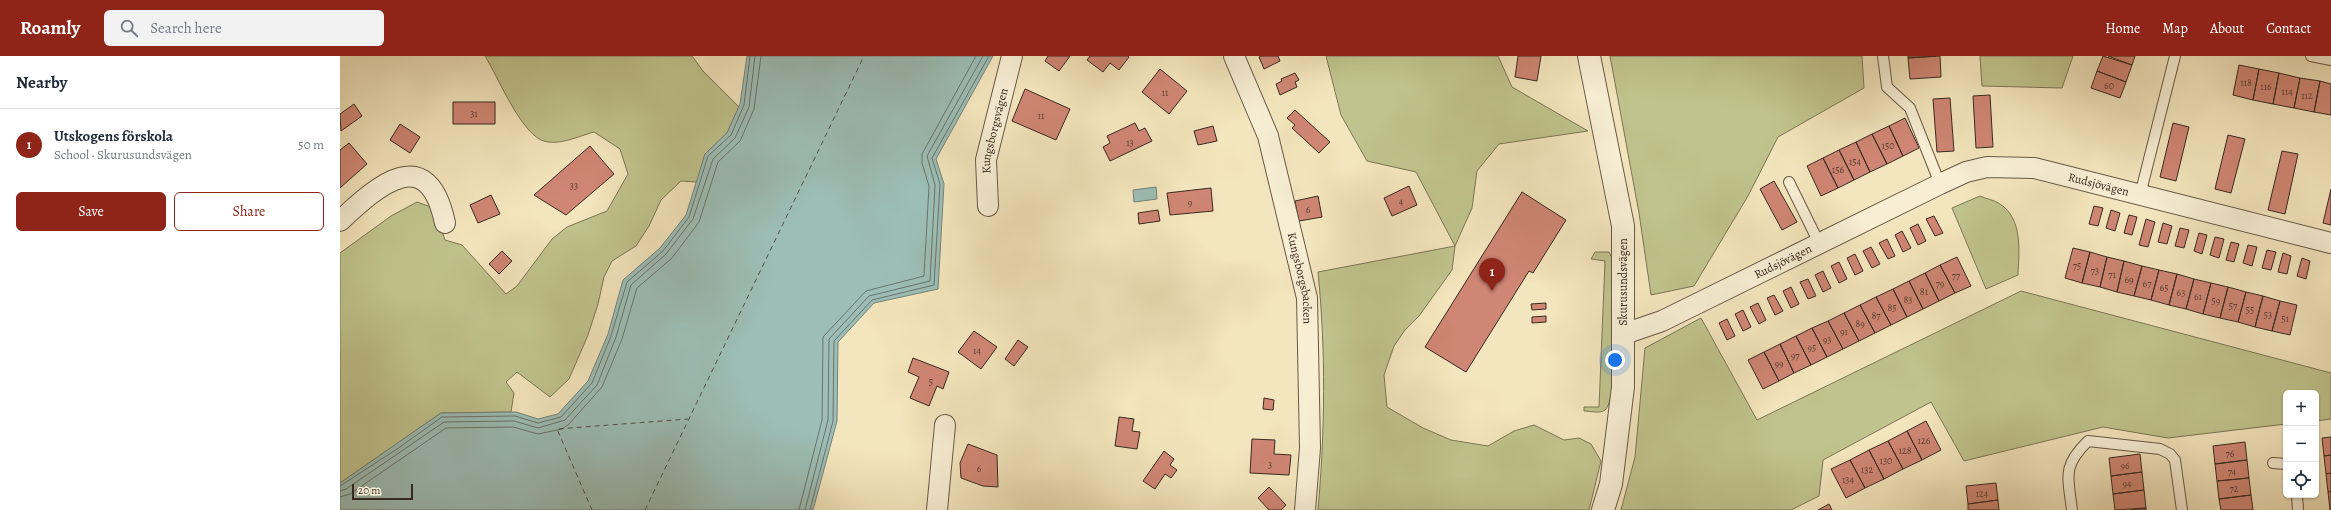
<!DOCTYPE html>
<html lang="en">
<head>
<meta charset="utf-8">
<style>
  body { margin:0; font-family:Alegreya,serif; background:#f2f2f3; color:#1f2937 }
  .controls { position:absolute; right:12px; bottom:12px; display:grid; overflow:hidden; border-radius:6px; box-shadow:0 1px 3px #0004 }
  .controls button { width:36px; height:36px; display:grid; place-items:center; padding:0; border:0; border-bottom:1px solid #e0e1e3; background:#fff; color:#1f2937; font:20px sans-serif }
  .scale { position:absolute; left:12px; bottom:10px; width:61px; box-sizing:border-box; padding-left:4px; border:2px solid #392a1f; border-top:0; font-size:11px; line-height:14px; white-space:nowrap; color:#392a1f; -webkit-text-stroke:3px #f7eed4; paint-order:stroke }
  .you { position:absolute; left:1275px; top:304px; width:14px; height:14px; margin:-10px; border:3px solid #fff; border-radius:50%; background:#1a73e8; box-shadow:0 0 0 6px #1a73e833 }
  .badge { display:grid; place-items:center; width:26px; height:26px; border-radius:50%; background:#8f2418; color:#fff; font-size:13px; font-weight:700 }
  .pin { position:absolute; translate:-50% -33px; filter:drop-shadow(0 1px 2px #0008) }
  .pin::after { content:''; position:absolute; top:21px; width:14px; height:12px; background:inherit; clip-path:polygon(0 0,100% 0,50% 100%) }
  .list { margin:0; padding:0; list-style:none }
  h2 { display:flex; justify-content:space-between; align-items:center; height:52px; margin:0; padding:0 16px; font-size:17px }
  h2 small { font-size:13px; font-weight:400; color:#747a83 }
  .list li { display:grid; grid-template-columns:26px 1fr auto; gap:12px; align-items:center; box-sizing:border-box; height:72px; padding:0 16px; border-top:1px solid #e0e1e3 }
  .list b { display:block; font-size:15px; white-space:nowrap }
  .list p { margin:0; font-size:13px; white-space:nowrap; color:#747a83 }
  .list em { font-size:13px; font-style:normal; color:#747a83 }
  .actions { display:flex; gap:8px; padding:12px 16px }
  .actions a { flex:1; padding:9px 0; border:1px solid #8f2418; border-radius:6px; text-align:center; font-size:14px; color:#8f2418 }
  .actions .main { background:#8f2418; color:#fff }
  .icon { flex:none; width:22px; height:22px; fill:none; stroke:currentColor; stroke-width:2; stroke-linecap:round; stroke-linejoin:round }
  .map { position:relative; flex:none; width:1991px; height:454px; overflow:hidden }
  header { display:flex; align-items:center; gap:24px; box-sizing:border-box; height:56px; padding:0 20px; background:#8f2418; color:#fff }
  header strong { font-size:19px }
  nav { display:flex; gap:22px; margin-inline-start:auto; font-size:14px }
  .search { width:280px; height:36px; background:#f2f2f3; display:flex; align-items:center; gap:10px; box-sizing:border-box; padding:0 14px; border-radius:6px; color:#747a83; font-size:15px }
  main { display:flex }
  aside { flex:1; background:#fff }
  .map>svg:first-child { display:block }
  .green { fill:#c0c38d; stroke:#7c7656 }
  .water { fill:#9cbeb6; stroke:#74837a }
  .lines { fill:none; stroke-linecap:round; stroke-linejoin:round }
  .shore { stroke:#6a746a; stroke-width:1 }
  .ferry { stroke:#524f45; stroke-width:1; stroke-dasharray:5 4; stroke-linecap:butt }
  .building { fill:#cf8674; stroke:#392a1f }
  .service-casing { stroke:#685946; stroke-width:12 }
  .minor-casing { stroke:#685946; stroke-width:22 }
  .tertiary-casing { stroke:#685946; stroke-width:24 }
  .service { stroke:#f7eed4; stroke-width:10 }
  .minor { stroke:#f7eed4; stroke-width:20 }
  .tertiary { stroke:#f7eed4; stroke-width:22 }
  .labels { text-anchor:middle; stroke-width:4; stroke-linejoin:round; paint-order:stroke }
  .number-label { font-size:10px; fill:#5e4134 }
  .street-label { font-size:12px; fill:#392a1f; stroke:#f7eed4 }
</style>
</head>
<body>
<header>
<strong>Roamly</strong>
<div class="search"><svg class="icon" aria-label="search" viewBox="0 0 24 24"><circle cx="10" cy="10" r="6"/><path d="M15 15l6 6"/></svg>Search here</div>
<nav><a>Home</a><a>Map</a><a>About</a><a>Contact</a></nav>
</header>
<main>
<aside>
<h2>Nearby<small></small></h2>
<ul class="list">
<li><span class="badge">1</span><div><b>Utskogens förskola</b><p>School · Skurusundsvägen</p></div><em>50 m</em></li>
</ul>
<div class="actions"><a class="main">Save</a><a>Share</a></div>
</aside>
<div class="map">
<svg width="1991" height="454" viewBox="0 0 1991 454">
  <rect width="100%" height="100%" fill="#f3e5bd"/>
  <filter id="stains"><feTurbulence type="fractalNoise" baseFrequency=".005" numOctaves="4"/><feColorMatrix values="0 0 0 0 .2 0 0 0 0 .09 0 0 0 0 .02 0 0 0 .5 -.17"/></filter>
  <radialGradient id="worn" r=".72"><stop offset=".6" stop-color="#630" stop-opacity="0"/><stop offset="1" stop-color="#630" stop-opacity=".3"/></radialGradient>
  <path class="green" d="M145,0H352L363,15L399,51L387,77L365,98L357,126L341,125L321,144L309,170L296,190L272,205L264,221L258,248L248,279L229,323L210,341L177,316L166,326L174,337L171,356L101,357L0,427V197L51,160L77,146L94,152L105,184L122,189L166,238L177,230L212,183L227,171L267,155L288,118L280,93L254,76C239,80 217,91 201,84C179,73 158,21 145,0Z
    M986,0H1158L1172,31L1248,75L1159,88L1137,115L1132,152L1115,190L1112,214L1079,260L1065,274L1054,290L1044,319L1047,351L1083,372L1111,384L1148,390L1174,375L1194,369L1224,384L1239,382L1251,388L1261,405L1249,454H978C985,374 986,297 978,216L1115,190L1076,116L1027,105L1001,59Z
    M1270,0H1522L1524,32L1438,81L1408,140L1354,230L1311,239L1299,157Z
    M1640,0H1733L1722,32L1642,30Z
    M1640,140C1646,143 1655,144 1660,148C1683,163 1679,195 1678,219L1646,233L1612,152Z
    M1255,196H1269L1275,208C1274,233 1280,341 1265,354C1260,358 1250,355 1244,355V351H1259L1265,205L1251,203Z
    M1681,235L1991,317V363L1976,365V337H1946V368L1828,382L1763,371L1624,405L1591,346L1483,404L1479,440L1451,454H1281L1295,401L1305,292L1361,262L1417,364Z"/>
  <path class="water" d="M407,0H653L596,103L604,128L598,233L534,247L498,286L497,365L473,454H0V427L101,357L176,356L198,363L218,358L248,325L268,278L283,224L320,192L346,159L365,98L387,77L400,48Z
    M816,131L817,143L794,146L793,134Z"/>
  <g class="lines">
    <path class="shore" d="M0,430L57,393L102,361L175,360L198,367L221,361L252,327L271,280L287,226L323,195L349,161L368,100L391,79L404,49L410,0
      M0,435L6,433L104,366L174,365L198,372L225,364L257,329L276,281L291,229L326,198L353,163L373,103L395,82L409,51L415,0
      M0,441L10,438L106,372L173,371L198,378L222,373L229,368L262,331L282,283L297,232L332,202L359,166L378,106L400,85L414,53L421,0
      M459,454L482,364L483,281L526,235L584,220L589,130L582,107V98L636,0
      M465,454L488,364L489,283L529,240L590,225L595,129L587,100L643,0
      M470,454L493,365L494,285L532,244L594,229L600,128L592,102L649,0"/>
    <path class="ferry" d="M252,454L217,373L348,363
      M305,454L524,0"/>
  </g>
  <path class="building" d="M708,0H730L719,15L705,5Z
    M750,0H788L789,1L779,14L770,7L763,16L747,4Z
    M921,0H938L940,5L924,13L919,1Z
    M1178,0H1201L1197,25L1175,21Z
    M1568,0H1596L1568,2Z
    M1600,0L1601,21L1570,23L1568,2Z
    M1763,0L1792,9L1786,26L1757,15Z
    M1768,0H1795L1792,9Z
    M1899,9L1919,13L1913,44L1893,39Z
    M820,13L847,35L829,58L802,36Z
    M1919,13L1939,17L1933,48L1913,44Z
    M1757,15L1786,26L1780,42L1751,32Z
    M955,17L959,24L955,26L957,31L940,39L936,28L942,25L941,23Z
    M1939,17L1960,22L1954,52L1933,48Z
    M1960,22L1980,25L1974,56L1954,52Z
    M1980,25L1991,28V59L1974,56Z
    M685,33L730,53L716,84L672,65Z
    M1650,39L1653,91L1636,92L1633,40Z
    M1610,42L1614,95L1597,96L1593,43Z
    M113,46H155V68H113Z
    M14,48L22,60L1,75L0,58Z
    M955,54L990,86L979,97L952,72L955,69L947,62Z
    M1565,62L1579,92L1563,100L1549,70Z
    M795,67L799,75L805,72L812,85L770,105L763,91L770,87L767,80Z
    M1833,67L1849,71L1836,125L1820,121Z
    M60,68L80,81L70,97L50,84Z
    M873,70L877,85L858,89L854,75Z
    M1549,70L1563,100L1547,108L1532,78Z
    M1532,78L1547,108L1530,116L1516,86Z
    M1888,79L1905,83L1891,137L1875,133Z
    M1516,86L1530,116L1514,124L1499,94Z
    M9,87L27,108L0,132V94Z
    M250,90L274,118L226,159L194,139Z
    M1499,94L1514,124L1498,132L1483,102Z
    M1942,95L1958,98L1945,158L1928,154Z
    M1483,102L1498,132L1481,140L1467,110Z
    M1434,125L1457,166L1442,174L1420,133Z
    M1069,130L1077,149L1052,160L1044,142Z
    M871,132L873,155L830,159L827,137Z
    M1991,133V169L1983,167Z
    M1182,136L1226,164L1193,217L1189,215L1126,316L1085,291Z
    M151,139L160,158L138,167L130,149Z
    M978,140L982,161L959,165L955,145Z
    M1754,150L1763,152L1758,170L1749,168Z
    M818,154L820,165L799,168L798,157Z
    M1771,154L1780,157L1775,175L1766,172Z
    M1789,159L1797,161L1792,179L1784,177Z
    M1594,160L1603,177L1595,180L1586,163Z
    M1806,163L1815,166L1808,191L1799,189Z
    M1823,167L1832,170L1827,188L1818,186Z
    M1578,168L1586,185L1578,189L1570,172Z
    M1840,172L1849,174L1844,192L1835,190Z
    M1562,175L1571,192L1563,196L1555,179Z
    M1859,177L1867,179L1862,198L1854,195Z
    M1875,181L1884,183L1879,202L1870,199Z
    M1547,183L1555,200L1548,203L1539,187Z
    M1891,186L1899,188L1894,206L1886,204Z
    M1908,189L1917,191L1912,210L1903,207Z
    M1531,191L1540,208L1532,212L1523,195Z
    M1733,192L1750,196L1742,227L1725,222Z
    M1927,194L1936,196L1931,214L1922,212Z
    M162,195L172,205L159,218L149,208Z
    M1750,196L1767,201L1760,231L1742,227Z
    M1943,197L1951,200L1947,218L1938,216Z
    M1515,198L1523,215L1515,219L1507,202Z
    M1617,201L1631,230L1615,237L1600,209Z
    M1767,201L1784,205L1777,236L1760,231Z
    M1962,202L1970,205L1966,223L1957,220Z
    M1784,205L1802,210L1794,240L1777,236Z
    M1499,206L1507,223L1499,227L1491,210Z
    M1600,209L1615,237L1599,245L1585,217Z
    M1802,210L1819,214L1811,244L1794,240Z
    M1819,214L1837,218L1829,249L1811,244Z
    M1483,215L1491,232L1483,236L1475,219Z
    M1585,217L1599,245L1583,253L1569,225Z
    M1837,218L1854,223L1846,253L1829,249Z
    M1468,223L1476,240L1468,243L1460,226Z
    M1854,223L1871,227L1863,258L1846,253Z
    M1569,225L1583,253L1567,261L1553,233Z
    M1871,227L1888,231L1880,262L1863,258Z
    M1451,231L1459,248L1451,252L1443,235Z
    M1888,231L1906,236L1898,266L1880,262Z
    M1553,233L1567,261L1551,269L1536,241Z
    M1906,236L1923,240L1915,271L1898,266Z
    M1434,239L1443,255L1435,259L1427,242Z
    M1923,240L1940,245L1932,275L1915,271Z
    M1536,241L1551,269L1535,277L1520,249Z
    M1940,245L1957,249L1950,279L1932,275Z
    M1206,247V253L1192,254L1191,248Z
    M1418,247L1426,264L1419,268L1410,251Z
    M1520,249L1535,277L1519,285L1504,257Z
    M1403,254L1411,271L1403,275L1395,258Z
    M1504,257L1519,285L1503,293L1488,265Z
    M1206,260V266L1192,267V261Z
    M1387,263L1395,280L1387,284L1379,267Z
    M1488,265L1503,293L1487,301L1472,272Z
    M1472,272L1487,301L1471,309L1456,280Z
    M634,275L657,291L641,313L618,296Z
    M1456,280L1471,309L1454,317L1440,288Z
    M678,284L688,291L674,310L665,303Z
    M1440,288L1454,317L1439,325L1424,296Z
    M1424,296L1439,325L1423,333L1408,304Z
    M573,302L609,316L603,333L597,330L589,350L570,342L579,321L568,316Z
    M924,342L934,344L933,354L923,353Z
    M779,361L794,363L792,375L800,376L797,393L775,390Z
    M1586,365L1601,394L1582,404L1567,375Z
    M1567,375L1582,404L1563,413L1548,385Z
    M1991,381V399L1984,400L1982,382Z
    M912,383L935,384L934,398L951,399L949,419L910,417Z
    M1548,385L1563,413L1544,423L1529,394Z
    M1905,386L1907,404L1875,408L1873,390Z
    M628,388L657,399L658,431L643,430L621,422L620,407Z
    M1529,394L1544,423L1525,432L1510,404Z
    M824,395L834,403L830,409L837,414L831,422L825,418L815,433L803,425Z
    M1800,398L1802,416L1771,420L1769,402Z
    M1991,399V417L1986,418L1984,400Z
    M1510,404L1525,432L1506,442L1491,413Z
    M1907,404L1909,422L1877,425L1875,408Z
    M1802,416L1804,434L1773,438L1771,420Z
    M1991,417V435L1988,436L1986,418Z
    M1909,422L1911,439L1879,443L1877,425Z
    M1656,427L1658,444L1628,448L1626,430Z
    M929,431L946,449L941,454H929L918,442Z
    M1804,434L1806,452L1775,454L1773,438Z
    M1991,435V454H1990L1988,436Z
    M1911,439L1913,454H1881L1879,443Z
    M1658,444L1659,454H1628V448Z
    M1489,448L1492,454H1478Z
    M1806,452V454H1789Z"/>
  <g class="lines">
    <g class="service-casing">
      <path id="service" d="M1543,0L1547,31L1570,52L1600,128
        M1971,0L1991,4
        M1449,126L1480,189
        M1800,139L1835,0
        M1933,407L1946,408
        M1957,439L1958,454
        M1732,454C1728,421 1722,410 1748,385L1820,393L1830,398L1835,404L1842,454"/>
    </g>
    <g class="minor-casing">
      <g id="minor">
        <path id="s1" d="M894,0L928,80L967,242L970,392L965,454"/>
        <path id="s2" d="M648,150L646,104L672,0"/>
        <path d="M0,165C39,128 88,86 105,167"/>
        <path id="s3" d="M1284,278L1322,265L1600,128L1626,116L1647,111L1694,112L1991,187"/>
        <path d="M597,454L605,369"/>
      </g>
    </g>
    <g class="tertiary-casing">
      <path id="tertiary" d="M1249,0L1283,170V331L1271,428L1263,454"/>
    </g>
    <use href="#service" class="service"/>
    <use href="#minor" class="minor"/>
    <use href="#tertiary" class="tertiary"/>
  </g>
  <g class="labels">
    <g class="number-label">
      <text x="1906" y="30">118</text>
      <text x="1769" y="33">60</text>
      <text x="1926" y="34">116</text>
      <text x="1947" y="39">114</text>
      <text x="825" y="40">11</text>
      <text x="1967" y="43">112</text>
      <text x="134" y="61">31</text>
      <text x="701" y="63">11</text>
      <text x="790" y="90">13</text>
      <text x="1548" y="93">150</text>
      <text x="1515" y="109">154</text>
      <text x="1498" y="117">156</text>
      <text x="234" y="133">33</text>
      <text x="1061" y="149">4</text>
      <text x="850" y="150">9</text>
      <text x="968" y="157">6</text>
      <text x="1737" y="213">75</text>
      <text x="1755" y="218">73</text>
      <text x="1772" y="222">71</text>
      <text x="1616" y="223">77</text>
      <text x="1789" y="227">69</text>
      <text x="1600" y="231">79</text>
      <text x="1807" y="231">67</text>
      <text x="1824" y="235">65</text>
      <text x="1584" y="239">81</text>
      <text x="1841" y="240">63</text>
      <text x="1858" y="244">61</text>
      <text x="1568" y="247">83</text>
      <text x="1876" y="248">59</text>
      <text x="1893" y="253">57</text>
      <text x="1552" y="255">85</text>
      <text x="1910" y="257">55</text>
      <text x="1928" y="262">53</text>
      <text x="1536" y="263">87</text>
      <text x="1945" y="266">51</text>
      <text x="1520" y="271">89</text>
      <text x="1504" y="279">91</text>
      <text x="1487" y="287">93</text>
      <text x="1472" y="295">95</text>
      <text x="637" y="298">14</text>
      <text x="1455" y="303">97</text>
      <text x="1439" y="311">99</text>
      <text x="591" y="329">5</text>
      <text x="1584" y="388">126</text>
      <text x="1565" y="398">128</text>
      <text x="1890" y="401">76</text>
      <text x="1546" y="408">130</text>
      <text x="930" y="412">3</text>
      <text x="1785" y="413">96</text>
      <text x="639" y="416">6</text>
      <text x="1527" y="417">132</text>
      <text x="1892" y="419">74</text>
      <text x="1508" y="427">134</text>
      <text x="1787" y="431">94</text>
      <text x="1894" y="436">72</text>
      <text x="1642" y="441">124</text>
    </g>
    <g class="street-label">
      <text dy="4" stroke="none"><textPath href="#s2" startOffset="76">Kungsborgsvägen</textPath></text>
      <text dy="4" stroke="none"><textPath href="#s3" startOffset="514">Rudsjövägen</textPath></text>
      <text dy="4" stroke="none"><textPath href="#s3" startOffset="175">Rudsjövägen</textPath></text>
      <text dy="4" stroke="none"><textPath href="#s1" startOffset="233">Kungsborgsbacken</textPath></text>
      <text transform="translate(1283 226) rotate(-90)" y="4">Skurusundsvägen</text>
    </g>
  </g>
  <rect width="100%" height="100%" filter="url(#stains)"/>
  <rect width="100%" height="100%" fill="url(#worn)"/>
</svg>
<div class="controls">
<button>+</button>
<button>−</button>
<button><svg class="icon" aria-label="locate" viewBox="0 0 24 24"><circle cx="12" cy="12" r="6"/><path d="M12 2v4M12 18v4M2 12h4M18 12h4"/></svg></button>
</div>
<div class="scale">20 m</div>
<div class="you"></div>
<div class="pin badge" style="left:1152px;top:235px">1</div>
</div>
</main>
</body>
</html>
